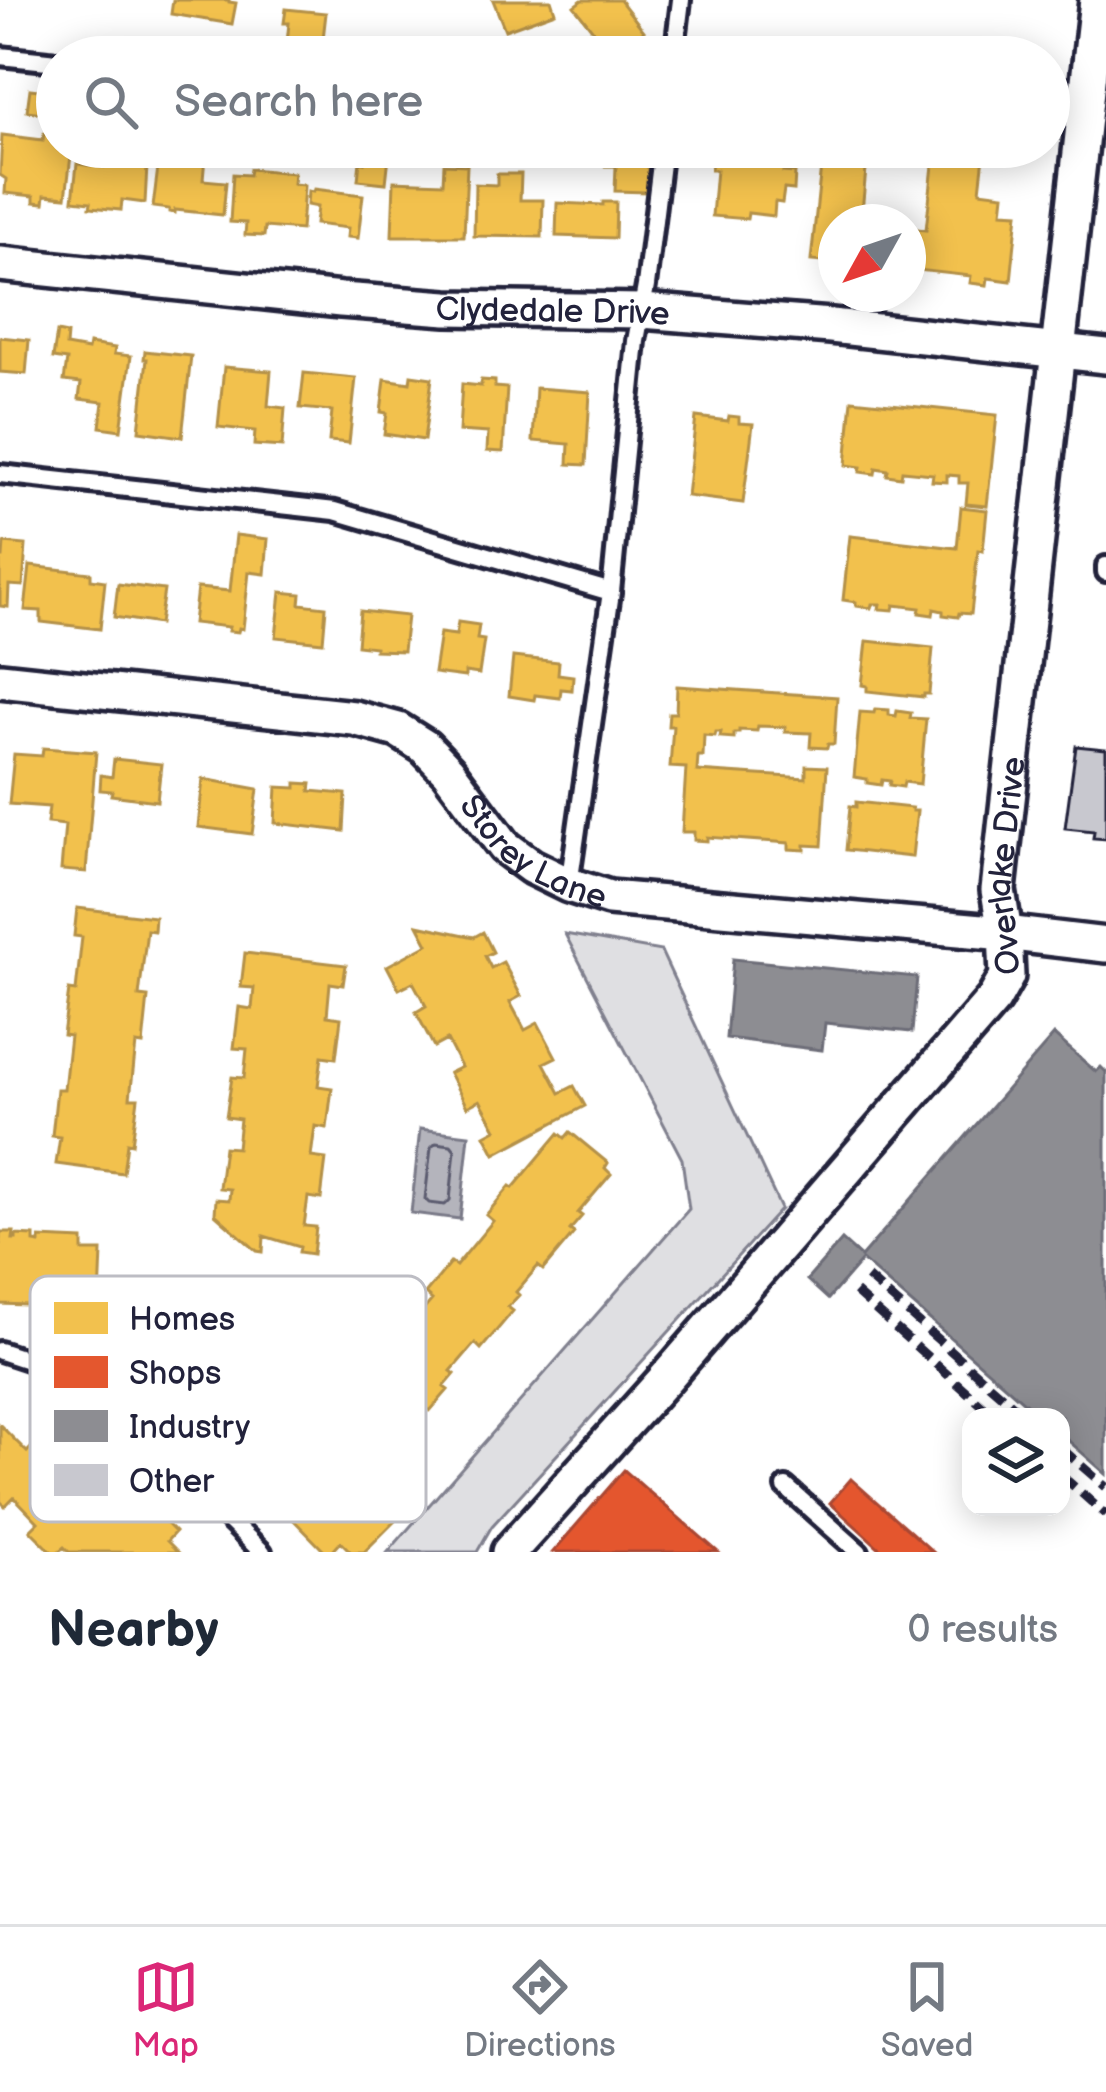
<!DOCTYPE html>
<html lang="en">
<head>
<meta charset="utf-8">
<style>
  body { margin:0; font-family:"Balsamiq Sans",sans-serif; background:#f2f2f3; color:#1f2937 }
  .controls { position:absolute; right:36px; bottom:36px; display:grid; overflow:hidden; border-radius:24px; box-shadow:0 6px 30px #0003 }
  .controls button { width:108px; height:108px; display:grid; place-items:center; padding:0; border:0; border-bottom:3px solid #e0e1e3; background:#fff; color:#1f2937; font:60px sans-serif }
  .compass { position:absolute; left:818px; top:204px; width:108px; height:108px; border-radius:50%; background:#fff; box-shadow:0 6px 30px #0003; rotate:230deg }
  .list { margin:0; padding:0; list-style:none }
  h2 { display:flex; justify-content:space-between; align-items:center; height:156px; margin:0; padding:0 48px; font-size:51px }
  h2 small { font-size:39px; font-weight:400; color:#747a83 }
  .icon { flex:none; width:66px; height:66px; fill:none; stroke:currentColor; stroke-width:2; stroke-linecap:round; stroke-linejoin:round }
  .map { position:relative; flex:none; width:1106px; height:1552px; overflow:hidden }
  .search { position:absolute; background:#fff; box-shadow:0 6px 30px #0003; left:36px; right:36px; top:36px; height:132px; display:flex; align-items:center; gap:30px; box-sizing:border-box; padding:0 42px; border-radius:66px; color:#747a83; font-size:45px }
  .sheet { height:372px; background:#fff }
  nav { display:flex; justify-content:space-around; align-items:center; box-sizing:border-box; height:168px; border-top:3px solid #e0e1e3; background:#fff; font-size:33px; color:#747a83 }
  nav a { display:grid; justify-items:center; gap:6px }
  nav .on { color:#db2777 }
  .map>svg:first-child { display:block }
  .green { fill:#dfdfe2; stroke:#80808e; stroke-width:3 }
  .water { fill:#b4b4bc; stroke:#7a7a88; stroke-width:3 }
  .homes { fill:#f2c14e; stroke:#b49148; stroke-width:3 }
  .shops { fill:#e4572e; stroke:#aa4732; stroke-width:3 }
  .industry { fill:#8d8d92; stroke:#6d6d78; stroke-width:3 }
  .lines { fill:none; stroke-linecap:round; stroke-linejoin:round }
  .shore { stroke:#5c5c6f; stroke-width:3 }
  .building { fill:#c8c8cf; stroke:#22223b; stroke-width:3 }
  .service-casing { stroke:#22223b; stroke-width:26 }
  .minor-casing { stroke:#22223b; stroke-width:42 }
  .service { stroke:#fff; stroke-width:16 }
  .minor { stroke:#fff; stroke-width:33 }
  .rail { stroke:#22223b; stroke-width:9; stroke-dasharray:18 9; stroke-linecap:butt }
  .labels { text-anchor:middle; stroke-width:12; stroke-linejoin:round; paint-order:stroke }
  .street-label { font-size:33px; fill:#22223b; stroke:#fff }
  .key { fill:#fff; stroke:#bdbdc4; stroke-width:3 }
  .key-label { font-size:33px; fill:#22223b }
</style>
</head>
<body>
<div class="map">
<svg width="1106" height="1552" viewBox="0 0 1106 1552">
  <rect width="100%" height="100%" fill="#fff"/>
  <filter id="ink" filterUnits="userSpaceOnUse"><feTurbulence type="fractalNoise" baseFrequency=".00833" numOctaves="2"/><feDisplacementMap in="SourceGraphic" scale="24" xChannelSelector="R" yChannelSelector="G"/><feConvolveMatrix kernelMatrix="1 2 1 2 8 2 1 2 1" color-interpolation-filters="sRGB"/></filter>
  <g filter="url(#ink)">
    <path class="green" d="M565,934L661,951L781,1209L492,1526L477,1552H388L689,1209L682,1159Z"/>
    <path class="water" d="M420,1129L469,1135L460,1219L411,1213Z"/>
    <path class="homes" d="M173,0H229V2L236,3L232,24L171,14Z
      M493,0H551L555,12L505,30Z
      M582,0H620L644,31L612,55L574,6Z
      M286,9L326,13L321,56L286,52L289,23H284Z
      M30,89L57,92V147H72L66,197L45,195L44,203L34,202V196L5,193L6,179L0,175L2,135L43,140L44,133H47L49,114L27,111Z
      M112,147H148L145,203L122,200L121,210L90,207L91,202L73,200L77,164L104,167L106,151L111,152Z
      M365,147H390L386,183L358,180L360,161L364,162Z
      M606,147H639L638,165H648L647,192L615,191L616,166H605Z
      M823,147H985L980,191L1004,194L1002,212L1018,213L1011,281L988,278L987,285L970,283L971,276L908,269V228L926,230L933,165L867,159L861,222H836V269H833L834,263L811,261Z
      M713,148L739,150L738,159L783,164V172L795,173L794,190L784,189L782,203L775,202L774,216L748,213L747,219L712,216L716,170H711Z
      M160,152L205,157L203,180L226,182L223,215L175,210V213L169,212V209L153,207Z
      M444,164L467,165L464,236H392L394,181L443,183Z
      M250,169L294,173L293,184L304,185L301,230L265,227L264,236L245,235L246,223L230,222L233,174L249,175Z
      M497,174H521L520,200H543L542,237L474,236L475,184L497,185Z
      M314,189L363,195L358,238L347,237L348,228L315,224L317,207L307,205L308,191L313,192Z
      M603,202H616L615,238L556,236L557,203L603,205Z
      M57,332L67,334L66,346L88,350L89,344L115,348L114,354L131,356L121,430L100,427L103,402L79,399L81,383L64,381L67,360L53,358Z
      M0,337L29,340L26,374L0,372Z
      M145,351L191,356L182,437L139,431L147,359H144Z
      M224,367L271,371L268,406L285,408L282,447L254,445L255,431L218,427Z
      M304,373L356,378L349,443L329,441L332,411L300,408Z
      M411,375L432,378L424,440L384,434L387,413L381,412L385,379L410,383Z
      M481,380L495,381V387L507,388L503,452L487,451L488,433L459,431L462,384L481,386Z
      M536,388L590,392L586,465L568,464L569,444L533,441Z
      M852,400L997,415L987,506L966,504L968,483H959V476L947,475V482L932,481L933,474L902,471L901,477L887,475L888,470L876,468L875,474L860,472L861,467L846,465Z
      M729,416L739,417V423L753,424L743,503L687,496L696,417L728,421Z
      M961,507L987,510L983,551L978,550L971,614L959,613L958,617L943,615V611L934,609L933,615L919,613L920,608L894,605L893,610L879,609L880,604H872L871,608L856,606V602L843,600L850,536L957,548Z
      M236,535L268,539L265,574L249,572L243,629L239,628L238,632L228,631L229,627L193,623L197,588L230,591Z
      M4,543L26,545L23,586L9,585L8,607L0,606V557H3Z
      M30,566L91,573V579L105,581L100,629L41,622V611L25,610Z
      M118,584L164,590L159,624L114,617Z
      M281,592L301,594L300,604L326,607L323,642L276,637Z
      M360,611L407,616L403,651L375,650V647L357,645Z
      M458,622L479,625L477,639L484,640L479,674L465,672V677L434,673L440,633L456,635Z
      M867,641L933,648L929,694H924V697L867,691V686L862,685Z
      M513,657L559,662L558,674L573,676L572,690L561,689L560,698L535,695L534,700L509,696Z
      M677,686L837,697L834,744H828L827,748L810,747L811,733L785,732V727L758,726L757,731L739,730V733H734V738L720,737L721,732H716L715,736L704,735L703,756H698L697,771L806,778V766L827,767L822,846L805,845V850L789,849V843L707,837V841L694,840V832H682L686,768L670,767L673,726H668L669,713H676Z
      M875,709L889,710V715L896,716L897,711L911,713L910,718L926,719L920,784L904,782L903,787L889,785L890,781L882,780L881,785L867,783V779L854,777L860,712L874,713Z
      M43,748L96,752L86,872L61,870L65,825L47,823L49,807L9,804L14,754L42,756Z
      M114,759L161,764L157,801L111,795L112,791L100,790L101,775L112,777Z
      M203,779L258,789L252,834L198,827Z
      M296,783L311,784L310,791L346,794L344,831L275,823L277,787L296,788Z
      M856,802L912,808V811H917L912,857L846,850L850,806L856,807Z
      M77,908L155,917L154,931L147,930L139,996L148,997L143,1045L136,1044L130,1098H138L132,1144L127,1143L123,1173L56,1164L60,1137L52,1136L57,1089H64L70,1036L63,1035L69,990L76,991L82,937L74,936Z
      M418,925L474,937L483,932L493,952L485,956L491,968L503,962L521,996L510,1002L525,1030L538,1023L556,1057L544,1063L560,1093L574,1086L585,1106L495,1154L485,1135L496,1129L480,1100L467,1107L449,1073L461,1067L447,1040L434,1047L416,1012L426,1006L413,982L399,989L387,966L428,944Z
      M245,953L346,965L343,985L330,983L327,1016L341,1018L336,1058L322,1056L318,1086L332,1088L327,1128L315,1126L311,1157L326,1159L321,1199L308,1197L304,1226L316,1227L313,1254L299,1252L300,1247L264,1236L263,1252L257,1251L215,1214L216,1199L229,1200L230,1189L219,1188L224,1147L237,1148L240,1119L226,1117L232,1077L244,1078L247,1049L234,1048L239,1007L252,1009L254,988L241,987Z
      M570,1132L608,1163L605,1168L611,1174L578,1213L582,1216L570,1230L574,1233L543,1270L538,1266L516,1292L519,1295L508,1307L513,1311L481,1349L475,1343L451,1371L455,1374L444,1387L448,1390L430,1411L370,1361L386,1341L392,1347L432,1300L425,1294L451,1262L456,1266L493,1221L486,1215L510,1186L513,1188L559,1133L565,1138Z
      M0,1232H14L13,1239H16V1235L34,1236V1242L40,1243V1238L83,1240V1251H102L100,1301H96L95,1311L75,1310V1316L53,1315L54,1306L0,1304Z
      M221,1311L252,1343L243,1353L257,1368L268,1357L328,1418L319,1427L334,1442L343,1432L407,1495L398,1504L405,1511L364,1552H351L341,1542L332,1552H325L283,1509L296,1495L267,1466L253,1481L207,1435L221,1423L191,1393L177,1406L151,1381Z
      M60,1418L78,1436L68,1446L89,1466L98,1457L128,1486L118,1495L138,1515L148,1504L175,1532L167,1541L178,1552H69L64,1547L58,1552H52L30,1530L38,1522L14,1497L5,1506L0,1501V1425L27,1452Z"/>
    <path class="shops" d="M624,1470L718,1552H553Z
      M851,1479L933,1552H884L830,1503Z"/>
    <path class="industry" d="M733,959L917,977L912,1032L825,1023L822,1050L726,1038Z
      M1054,1035L1096,1072L1101,1067L1106,1072V1474L1061,1434V1417H1041L862,1260L828,1299L807,1280L842,1240L861,1257Z"/>
    <g class="lines">
      <path class="shore" d="M436,1143L451,1145L455,1150L450,1200L445,1205L429,1203L425,1199L431,1148Z"/>
    </g>
    <path class="building" d="M1076,746L1106,749V839L1093,838L1094,831L1065,828Z"/>
    <g class="lines">
      <g class="service-casing">
        <path id="service" d="M0,56L57,62
          M674,57L681,0
          M0,474L335,511L611,592
          M1106,566V572
          M569,885L611,592L636,341L646,286L663,147
          M0,1351L85,1379L262,1552
          M786,1487L859,1552"/>
      </g>
      <g class="minor-casing">
        <g id="minor">
          <path id="s1" d="M0,264L341,300L447,308L642,311L831,326L1106,356"/>
          <path id="s2" d="M0,680L354,718L398,730L425,747L448,771L505,847L532,867L569,885L609,898L1005,933L1106,945"/>
          <path id="s3" d="M509,1552L665,1379L994,999L1007,976L1005,933L998,890L1097,0"/>
        </g>
      </g>
      <use href="#service" class="service"/>
      <use href="#minor" class="minor"/>
      <path class="rail" d="M867,1277L1026,1417
        M855,1292L995,1417
        M1061,1448L1106,1487
        M1061,1475L1106,1515"/>
    </g>
  </g>
  <g class="labels">
    <g class="street-label">
      <text dy="12" stroke="none"><textPath href="#s1" startOffset="555">Clydedale Drive</textPath></text>
      <text dy="12" stroke="none"><textPath href="#s2" startOffset="588">Storey Lane</textPath></text>
      <text dy="12" stroke="none"><textPath href="#s3" startOffset="873">Overlake Drive</textPath></text>
    </g>
  </g>
  <rect x="30" y="1276" width="396" height="246" rx="18" class="key"/>
  <rect x="54" y="1302" width="54" height="32" fill="#f2c14e"/>
  <rect x="54" y="1356" width="54" height="32" fill="#e4572e"/>
  <rect x="54" y="1410" width="54" height="32" fill="#8d8d92"/>
  <rect x="54" y="1464" width="54" height="32" fill="#c8c8cf"/>
  <g class="key-label">
    <text x="129" y="1330">Homes</text>
    <text x="129" y="1384">Shops</text>
    <text x="129" y="1438">Industry</text>
    <text x="129" y="1492">Other</text>
  </g>
</svg>
<div class="controls">
<button><svg class="icon" aria-label="layers" viewBox="0 0 24 24"><path d="M12 4l9 5-9 5-9-5zM3 14l9 5 9-5"/></svg></button>
</div>
<svg class="compass" viewBox="-18 -18 36 36"><path d="M0-13l5 13h-10z" fill="#e53935"/><path d="M0 13l5-13h-10z" fill="#747a83"/></svg>
<div class="search"><svg class="icon" aria-label="search" viewBox="0 0 24 24"><circle cx="10" cy="10" r="6"/><path d="M15 15l6 6"/></svg>Search here</div>
</div>
<section class="sheet">
<h2>Nearby<small>0 results</small></h2>
<ul class="list">
</ul>
</section>
<nav>
<a class="on"><svg class="icon" aria-label="map" viewBox="0 0 24 24"><path d="M3 6l6-2 6 2 6-2v14l-6 2-6-2-6 2zM9 4v14M15 6v14"/></svg>Map</a>
<a><svg class="icon" aria-label="directions" viewBox="0 0 24 24"><path d="M12 3l9 9-9 9-9-9zM9 14v-3h6M13 9l2 2-2 2"/></svg>Directions</a>
<a><svg class="icon" aria-label="saved" viewBox="0 0 24 24"><path d="M7 4h10v16l-5-4-5 4z"/></svg>Saved</a>
</nav>
</body>
</html>
